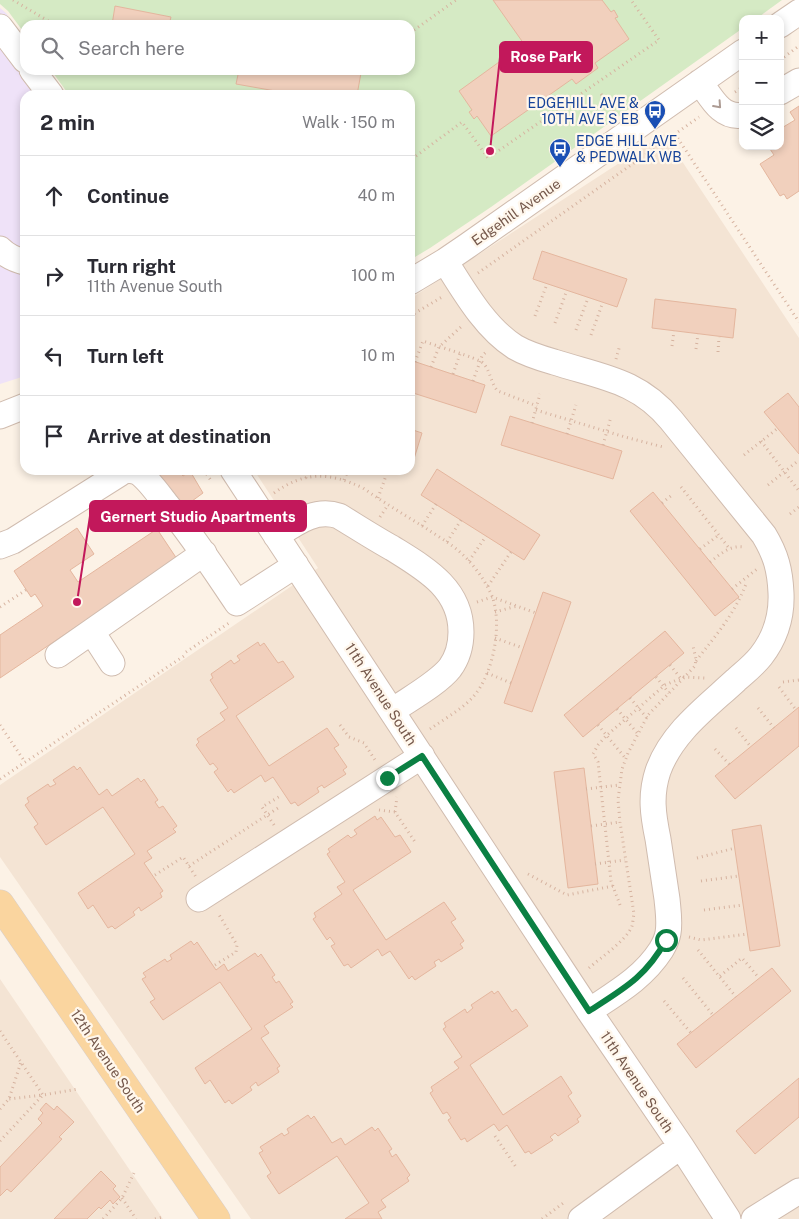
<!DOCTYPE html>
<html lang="en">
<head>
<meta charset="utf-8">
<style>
  body { margin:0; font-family:"Public Sans",sans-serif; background:#f2f2f3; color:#2b2b33 }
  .controls { position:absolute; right:15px; top:15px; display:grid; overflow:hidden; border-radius:10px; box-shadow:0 2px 8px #0003 }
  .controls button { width:45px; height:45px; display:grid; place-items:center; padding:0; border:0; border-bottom:1px solid #e1e1e2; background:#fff; color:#2b2b33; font:25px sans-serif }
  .stop { position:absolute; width:15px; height:15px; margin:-11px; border:4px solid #0b8043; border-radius:50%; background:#fff }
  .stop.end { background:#0b8043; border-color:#fff; box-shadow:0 1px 5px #0008 }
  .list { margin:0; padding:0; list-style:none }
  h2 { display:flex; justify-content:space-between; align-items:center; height:65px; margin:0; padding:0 20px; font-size:21px }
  h2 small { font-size:16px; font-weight:400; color:#7c7c81 }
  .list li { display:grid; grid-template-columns:32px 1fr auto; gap:15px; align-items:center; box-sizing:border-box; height:80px; padding:0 20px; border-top:1px solid #e1e1e2 }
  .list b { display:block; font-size:19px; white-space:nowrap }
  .list p { margin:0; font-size:16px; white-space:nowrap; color:#7c7c81 }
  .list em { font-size:16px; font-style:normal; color:#7c7c81 }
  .icon { flex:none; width:28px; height:28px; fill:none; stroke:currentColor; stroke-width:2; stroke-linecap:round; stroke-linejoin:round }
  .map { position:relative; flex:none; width:799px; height:1219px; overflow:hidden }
  .search { position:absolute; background:#fff; box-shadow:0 2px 8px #0003; left:20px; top:20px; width:395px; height:55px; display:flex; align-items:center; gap:12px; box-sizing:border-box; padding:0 18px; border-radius:15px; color:#7c7c81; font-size:19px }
  .panel { position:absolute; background:#fff; box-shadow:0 2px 8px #0003; left:20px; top:90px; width:395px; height:385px; border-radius:15px }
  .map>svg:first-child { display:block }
  .residential { fill:#f4e4d4 }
  .education { fill:#efe2f8 }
  .green { fill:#d5eac4 }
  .building { fill:#f1d0bd; stroke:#e4b69e }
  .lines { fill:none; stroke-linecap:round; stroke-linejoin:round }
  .minor-casing { stroke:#d0bcaf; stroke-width:27 }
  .major-casing { stroke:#d8d0cd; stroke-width:29 }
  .path { stroke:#d6b3a0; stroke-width:3; stroke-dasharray:1 4; stroke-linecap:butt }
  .minor { stroke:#fff; stroke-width:25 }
  .major { stroke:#fad59f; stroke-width:28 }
  .oneway { stroke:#ac9b93 }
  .route { stroke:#0b8043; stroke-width:6 }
  .labels { text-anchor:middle; stroke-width:4.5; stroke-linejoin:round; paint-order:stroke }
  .transit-label { font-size:14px; fill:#164399; stroke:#fff7ec; text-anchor:end }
  .street-label { font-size:14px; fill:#75584b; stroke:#fff7ec }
  .leader { fill:none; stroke:#c2185b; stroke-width:2 }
  .callout-dot { fill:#c2185b; stroke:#fff7ec; stroke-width:2 }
  .callout { fill:#c2185b; stroke:#c2185b; stroke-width:2 }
  .callout-label { font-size:15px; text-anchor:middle; font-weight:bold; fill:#fff }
</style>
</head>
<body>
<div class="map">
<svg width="799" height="1219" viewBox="0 0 799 1219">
  <rect width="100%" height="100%" fill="#fcf2e6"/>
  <path class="residential" d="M664,134L799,338V1219H251L0,857V785L318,568L254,470H410V299Z
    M0,979L163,1219H0Z"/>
  <path class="education" d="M0,8L6,13L25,40V70H46L64,95H25V376L0,384Z"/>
  <path class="green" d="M0,0H782L756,19H743V28L491,207L430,248L410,260V95H69L51,70H410V25H25V34L8,11L0,4Z"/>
  <path class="building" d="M493,0H602L611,12L614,10L618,17L615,18L629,39L595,63L598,68L576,84L572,79L491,136L477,116L474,119L469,112L472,110L459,91L524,44Z
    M115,6L171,17L169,25H112Z
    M239,70H341L361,73L357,95H298L236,84Z
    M799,106V191L787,199L784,194L780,196L760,164L774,155L768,146H780V129L795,120L790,112Z
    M542,251L627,279L617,307L533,279Z
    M655,299L736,309L733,338L652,328Z
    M410,360L485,385L476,413L410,392Z
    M788,393L799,407V454L764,412Z
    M510,416L622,451L613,479L501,445Z
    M410,429L422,433L413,462L410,461Z
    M437,469L540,535L524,560L421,495Z
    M153,470H177L183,476L190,471L203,493L181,509Z
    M653,492L739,597L715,616L630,511Z
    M77,528L94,554L70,570L78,582L157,529L177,559L0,678V635L43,606L35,594L31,597L14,571Z
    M543,592L571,602L532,712L504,703Z
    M665,631L684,653L583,737L564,715Z
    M258,642L260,646L264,643L278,663L283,661L294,677L236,716L269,766L327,728L339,745L334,748L347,767L343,770L346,774L324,788L322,785L317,788L319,792L298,806L295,802L291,804L273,777L265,782L261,775L234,793L231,789L228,792L214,772L218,769L213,763L210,765L196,745L199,742L197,739L225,720L220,713L228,708L210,680L213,678L211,674L231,660L234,664L240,660L237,656Z
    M799,707V746L735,799L715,776Z
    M74,766L77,770L80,767L99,795L107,789L112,796L138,778L141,782L144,779L158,800L155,802L159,808L163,806L177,826L173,829L176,832L147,851L152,858L144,863L163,891L160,893L162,897L141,911L139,907L133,912L135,915L115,929L112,926L108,928L93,905L88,909L78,893L135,854L103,807L46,845L34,827L38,824L25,805L29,802L27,798L48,784L50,787L56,784L53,780Z
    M584,768L598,884L568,888L554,772Z
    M375,816L377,820L381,817L395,837L400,835L411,852L353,890L386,940L444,902L456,919L451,922L464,941L460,944L463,948L441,962L439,959L434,962L436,966L415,980L412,976L409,979L390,951L382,956L378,949L351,968L348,964L344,966L331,946L335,944L330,937L327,940L313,919L316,917L314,913L342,894L337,887L345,882L327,854L330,852L328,849L348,835L351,838L357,834L354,830Z
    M761,825L780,946L750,951L732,830Z
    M191,941L194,945L197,942L216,970L224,964L228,971L255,953L258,957L261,954L275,975L272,977L276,983L279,981L293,1002L290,1004L293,1007L264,1026L269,1033L261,1038L280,1066L277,1068L279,1072L258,1086L256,1082L250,1087L252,1090L232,1104L229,1100L225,1103L210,1080L205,1084L195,1068L252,1029L220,982L163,1020L150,1002L155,999L142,979L146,977L143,973L165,959L167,962L172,959L170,955Z
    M772,968L791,991L696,1068L677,1044Z
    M492,991L494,994L498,991L512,1012L516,1009L528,1026L470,1065L503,1115L561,1076L572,1093L568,1096L581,1116L577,1119L579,1122L558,1136L555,1133L550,1137L553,1140L531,1154L529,1151L525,1153L507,1125L499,1131L494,1124L467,1142L465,1138L461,1140L448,1120L451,1118L447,1112L443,1114L430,1093L433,1091L431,1087L459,1068L454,1062L462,1057L443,1029L446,1027L444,1023L465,1009L467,1013L473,1008L471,1005Z
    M799,1078V1117L755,1154L736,1131Z
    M46,1103L54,1110L57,1106L74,1122L59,1137L62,1139L11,1192L7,1189L0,1196V1167L42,1123L38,1119L43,1113L40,1110Z
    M308,1115L311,1119L314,1116L332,1143L341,1138L345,1145L372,1127L375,1131L378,1128L392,1149L389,1151L392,1157L396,1154L410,1175L407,1178L409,1181L381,1200L386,1207L378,1212L382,1219H345L369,1203L337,1156L279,1194L267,1176L271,1173L259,1153L263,1151L260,1147L282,1133L284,1136L289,1133L287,1129Z
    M101,1171L116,1186L113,1189L120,1197L113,1204L110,1200L101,1209L99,1207L87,1219H54Z"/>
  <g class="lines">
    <g class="minor-casing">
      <path id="minor" d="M780,25L799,12
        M0,27L25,60
        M32,70L51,95
        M700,82C711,97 721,119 743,115
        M780,92L799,81
        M0,249C7,256 16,260 25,262
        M445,261C464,291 485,328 515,347C527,354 540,358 554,362C601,377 638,380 671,420L764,535C776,555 780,570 781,593C782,616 775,638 761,656C754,665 745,672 736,680C707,707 672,732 658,771C650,795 653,815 658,839C661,859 664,879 667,899C668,910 670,922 668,933C667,939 664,945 661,950C643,978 616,993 589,1011
        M410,282L445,261L467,246L743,52
        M0,416L25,406
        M233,470L589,1011L681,1146L728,1219
        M276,536C296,523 315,508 339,516C357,527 374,538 392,548C424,568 461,588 461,632C461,646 458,657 450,668C437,684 409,699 392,711
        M0,546L13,541L124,471C129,470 134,470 139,473C149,480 159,495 167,505C193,536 214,569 237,603L296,565
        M92,632L112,663
        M58,655L204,553
        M199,899L422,756
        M581,1219L681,1146
        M754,1219L799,1191"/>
    </g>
    <g class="major-casing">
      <path id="major" d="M0,904L216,1219"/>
    </g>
    <path class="path" d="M13,0L55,25
      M410,33L456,0
      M780,60L799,46
      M735,92L743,87
      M601,94L614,112
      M675,134L799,322
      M416,156L462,122L488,158L659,40L631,0
      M478,273L699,117
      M410,316L442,297
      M535,316L547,284
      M555,323L567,290
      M576,330L588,298
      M591,335L603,302
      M672,346L674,331
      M696,349L698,334
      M718,352L719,337
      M616,359L620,345
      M415,362L423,341C433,345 478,358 483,363C491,371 490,383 498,391L537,406
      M431,367L439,347L463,325
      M453,374L460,354
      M473,381L482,356L486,352
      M536,410L625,437L663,447
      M532,423L540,394
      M567,434L576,405
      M761,441L799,491
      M603,445L611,417
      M744,455L778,428
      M204,470L212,482
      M306,478L308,470
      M344,480L348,470
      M768,485L799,460
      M681,487L729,548
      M274,493C305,471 329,472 363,488C383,502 403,514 424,527C436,535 450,543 461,553C474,565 485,580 492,596C503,625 493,675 473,697C461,710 444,719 430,729
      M378,498L388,470
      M662,503L672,495
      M790,514L799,507
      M380,517L388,505
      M422,526L436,504
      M447,542L461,520
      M700,549L719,535
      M469,561L486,536
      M710,562C721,554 729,545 744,547
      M488,586L511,552
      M732,589L757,569
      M477,602L492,597L536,613
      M0,607L26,590
      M495,612L517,606
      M495,638L523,648
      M186,652L229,623
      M696,661C716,635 734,615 746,584
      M670,665L682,680
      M487,673L511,683
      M656,677L669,693
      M783,682L799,680
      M779,687L796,710
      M630,698L647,718
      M758,708L774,728
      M617,709L638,734
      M0,725L25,762
      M340,725L349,737L364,743L375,760
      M598,725L626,759
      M736,728L751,747
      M715,749L730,765
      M0,779L187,654
      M586,789L619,785
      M379,810L395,812L415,842
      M395,812L397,797
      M274,825L262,807L282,795
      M591,826L620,822
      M697,858L735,848
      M595,864L625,860
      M189,866L278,808
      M528,874L567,895L613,886
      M155,875L183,857L196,877
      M701,881L739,876
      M620,905L611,881L598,762L595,757L593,754L598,745L606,736L665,685L684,677L705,678
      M704,910L743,905
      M689,937L701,940L748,934
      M698,950L736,997
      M215,965L236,952L237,945L218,913
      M589,968C600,958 627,940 632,926C633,923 633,918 634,914L620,822L618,800L622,769L628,753L648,715L695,666L696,659L693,646
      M720,976L742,958L759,978
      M683,978L713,1015
      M664,1001L691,1033
      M0,1031L43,1095L9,1099
      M0,1109L9,1099L21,1062
      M495,1136L516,1167
      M0,1141L43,1095L78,1089
      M122,1198L136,1219
      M103,1219L122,1198L134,1173
      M155,1219L163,1217
      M542,1219L566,1201"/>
    <use href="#minor" class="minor"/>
    <use href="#major" class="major"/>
  </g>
  <defs><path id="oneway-chevron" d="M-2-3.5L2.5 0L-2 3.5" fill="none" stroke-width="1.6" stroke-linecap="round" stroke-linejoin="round" transform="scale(1.25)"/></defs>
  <use class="oneway" href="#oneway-chevron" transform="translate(718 105) rotate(48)"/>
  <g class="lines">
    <path class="route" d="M387,778L422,756L589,1011C623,989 646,977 666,940"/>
  </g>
  <defs>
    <g id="bus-pin" transform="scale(1.125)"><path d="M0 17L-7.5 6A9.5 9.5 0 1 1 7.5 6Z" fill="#1a4fb4" stroke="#fff7ec"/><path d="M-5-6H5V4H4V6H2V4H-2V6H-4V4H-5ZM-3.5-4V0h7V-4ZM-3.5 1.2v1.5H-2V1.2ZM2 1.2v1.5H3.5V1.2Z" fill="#fff"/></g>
  </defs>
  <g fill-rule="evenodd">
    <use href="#bus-pin" x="655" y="111"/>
    <use href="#bus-pin" x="560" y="149"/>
  </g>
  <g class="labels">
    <g class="transit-label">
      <text x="639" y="108">EDGEHILL AVE &amp;<tspan x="639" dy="16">10TH AVE S EB</tspan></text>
      <text x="576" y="146" text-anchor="start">EDGE HILL AVE<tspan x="576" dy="16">&amp; PEDWALK WB</tspan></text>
    </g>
    <g class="street-label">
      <text transform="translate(516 212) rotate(-35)" y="5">Edgehill Avenue</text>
      <text transform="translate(381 694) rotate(57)" y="5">11th Avenue South</text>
      <text transform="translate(108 1061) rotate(56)" y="5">12th Avenue South</text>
      <text transform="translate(637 1082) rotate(56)" y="5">11th Avenue South</text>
    </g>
  </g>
  <path class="leader" d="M490 151L500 57M77 602L90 516"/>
  <g class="callout-dot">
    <circle cx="490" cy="151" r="5"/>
    <circle cx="77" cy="602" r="5"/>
  </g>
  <g class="callout">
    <rect x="500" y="42" width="92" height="30" rx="5"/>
    <rect x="90" y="501" width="216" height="30" rx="5"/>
  </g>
  <g class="callout-label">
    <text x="546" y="62">Rose Park</text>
    <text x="198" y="522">Gernert Studio Apartments</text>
  </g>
</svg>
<div class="controls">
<button>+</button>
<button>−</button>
<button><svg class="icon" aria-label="layers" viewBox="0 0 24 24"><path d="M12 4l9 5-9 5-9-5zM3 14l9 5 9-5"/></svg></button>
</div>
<div class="stop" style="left:666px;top:940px"></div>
<div class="stop end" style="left:387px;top:778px"></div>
<div class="search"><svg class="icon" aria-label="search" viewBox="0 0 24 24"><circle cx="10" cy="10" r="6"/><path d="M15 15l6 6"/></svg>Search here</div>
<section class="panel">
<h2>2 min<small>Walk · 150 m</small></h2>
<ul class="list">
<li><svg class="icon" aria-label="ahead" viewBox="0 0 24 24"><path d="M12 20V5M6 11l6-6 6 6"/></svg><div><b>Continue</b></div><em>40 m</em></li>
<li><svg class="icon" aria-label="right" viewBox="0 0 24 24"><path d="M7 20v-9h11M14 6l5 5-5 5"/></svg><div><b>Turn right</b><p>11th Avenue South</p></div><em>100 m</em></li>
<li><svg class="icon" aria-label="left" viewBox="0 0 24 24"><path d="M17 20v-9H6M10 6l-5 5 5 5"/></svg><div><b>Turn left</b></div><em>10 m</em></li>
<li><svg class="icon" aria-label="arrive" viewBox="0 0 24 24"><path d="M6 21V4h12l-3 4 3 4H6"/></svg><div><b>Arrive at destination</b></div></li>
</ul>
</section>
</div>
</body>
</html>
